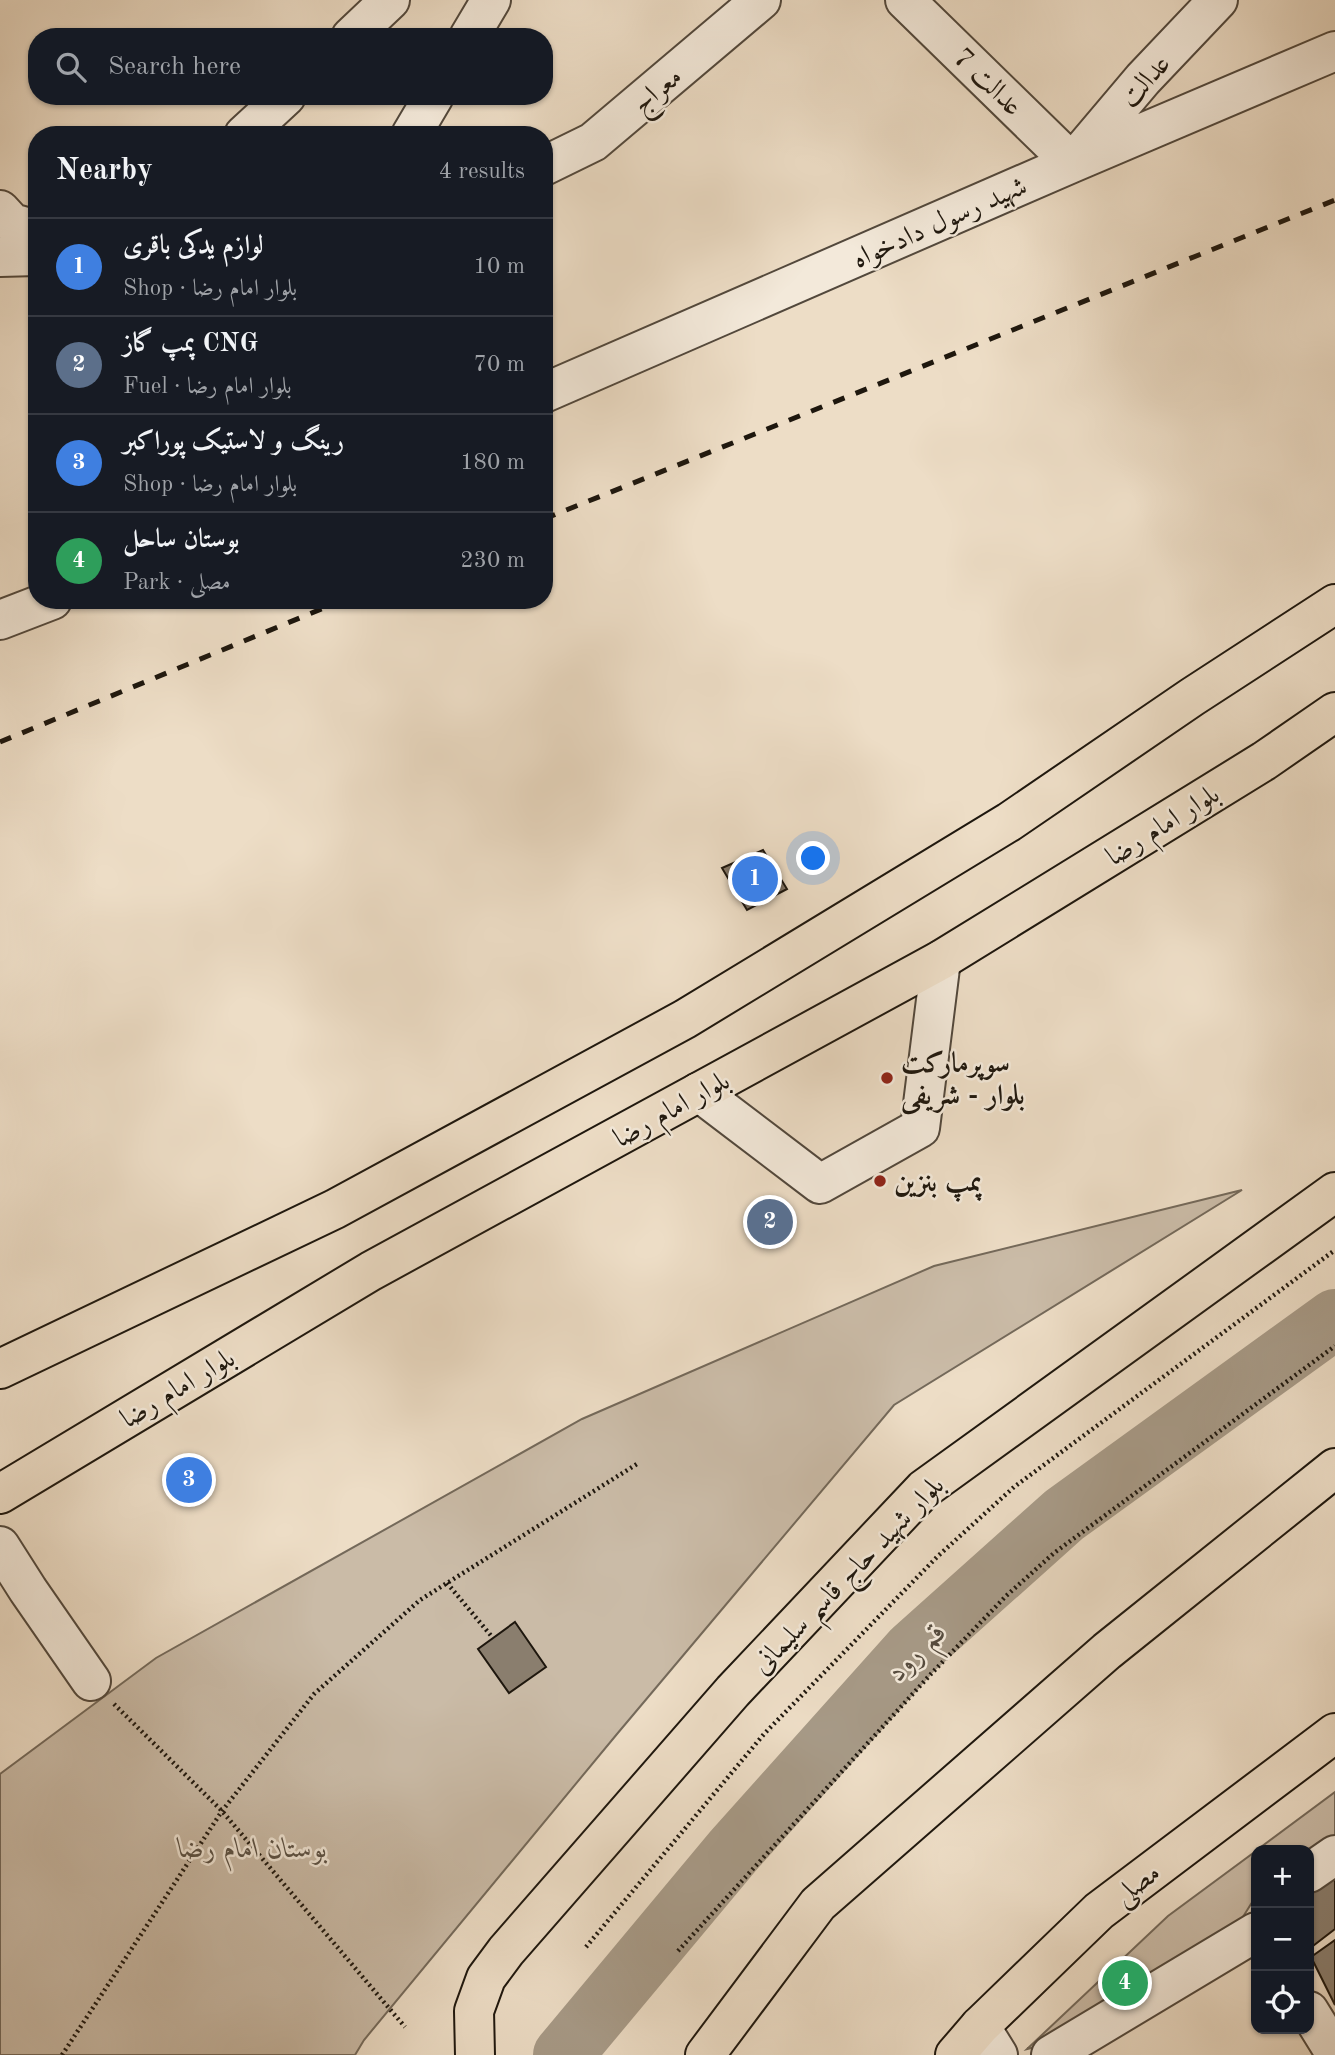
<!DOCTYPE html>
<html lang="en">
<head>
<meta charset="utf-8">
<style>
  body { margin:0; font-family:"Old Standard TT",Amiri,serif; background:#242831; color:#f1f3f6 }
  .controls { position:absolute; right:21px; bottom:21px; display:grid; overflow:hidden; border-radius:14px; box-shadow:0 2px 5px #0004 }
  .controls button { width:63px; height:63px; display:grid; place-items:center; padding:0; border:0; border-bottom:2px solid #363941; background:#171b24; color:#f1f3f6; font:35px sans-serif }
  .you { position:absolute; left:814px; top:859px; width:24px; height:24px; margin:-18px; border:5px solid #fff; border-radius:50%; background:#1a73e8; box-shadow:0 0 0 10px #1a73e833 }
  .badge { display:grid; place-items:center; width:46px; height:46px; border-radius:50%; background:#2563eb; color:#fff; font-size:23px; font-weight:700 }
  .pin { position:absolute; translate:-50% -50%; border:4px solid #fff; box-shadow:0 2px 7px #0006 }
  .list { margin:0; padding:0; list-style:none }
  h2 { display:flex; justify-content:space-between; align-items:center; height:91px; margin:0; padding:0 28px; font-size:30px }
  h2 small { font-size:23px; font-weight:400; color:#9ea1a6 }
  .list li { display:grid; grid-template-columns:46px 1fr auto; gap:21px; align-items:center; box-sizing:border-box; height:98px; padding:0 28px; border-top:2px solid #363941 }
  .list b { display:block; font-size:26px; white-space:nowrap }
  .list p { margin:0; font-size:23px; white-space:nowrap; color:#9ea1a6 }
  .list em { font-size:23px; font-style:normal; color:#9ea1a6 }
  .icon { flex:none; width:38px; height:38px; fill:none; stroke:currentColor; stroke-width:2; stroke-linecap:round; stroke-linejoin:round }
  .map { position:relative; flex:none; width:1335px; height:2055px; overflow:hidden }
  .search { position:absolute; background:#171b24; box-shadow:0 2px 5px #0004; left:28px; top:28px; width:525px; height:77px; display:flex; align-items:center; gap:18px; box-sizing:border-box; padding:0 24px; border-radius:28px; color:#9ea1a6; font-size:26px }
  .panel { position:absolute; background:#171b24; box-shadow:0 2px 5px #0004; left:28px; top:126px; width:525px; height:483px; border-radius:28px }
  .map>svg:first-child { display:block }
  .green { fill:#cabba7; stroke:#74695a; stroke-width:2 }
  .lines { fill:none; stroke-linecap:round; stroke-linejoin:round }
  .river { stroke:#a79a87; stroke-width:60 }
  .building { fill:#8a7e6e; stroke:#1e170e; stroke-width:2 }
  .minor-casing { stroke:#52483c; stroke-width:42 }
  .major-casing { stroke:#1e170e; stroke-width:42 }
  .path { stroke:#1e170e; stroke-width:4.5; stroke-dasharray:2 3.5; stroke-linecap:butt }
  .minor { stroke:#f3e9da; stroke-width:38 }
  .major { stroke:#edddc6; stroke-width:38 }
  .rail { stroke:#1e170e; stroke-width:5; stroke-dasharray:12 12; stroke-linecap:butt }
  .poi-dot { fill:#8f2418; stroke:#f3e9da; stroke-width:2.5 }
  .labels { text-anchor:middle; stroke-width:5; stroke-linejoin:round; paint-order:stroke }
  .street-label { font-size:28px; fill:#1e170e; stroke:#f3e9da }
  .poi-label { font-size:28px; font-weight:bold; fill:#1e170e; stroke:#f3e9da; text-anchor:start }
  .park-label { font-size:28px; font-style:italic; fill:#5a5044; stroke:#f3e9da }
  .water-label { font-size:30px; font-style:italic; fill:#554b3e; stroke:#f3e9da }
</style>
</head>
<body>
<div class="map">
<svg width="1335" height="2055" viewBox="0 0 1335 2055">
  <rect width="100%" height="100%" fill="#edddc6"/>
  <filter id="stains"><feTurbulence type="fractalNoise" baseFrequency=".00286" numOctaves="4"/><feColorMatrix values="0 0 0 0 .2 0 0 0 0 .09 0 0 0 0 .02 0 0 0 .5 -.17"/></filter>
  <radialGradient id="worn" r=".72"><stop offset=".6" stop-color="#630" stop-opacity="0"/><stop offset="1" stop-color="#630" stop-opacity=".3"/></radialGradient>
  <path class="green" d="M1242,1190L894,1405L617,1734L364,2040L355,2055H0V1774L156,1658L582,1419L934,1266Z
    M1335,1792V1839L1309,1850H1257Z
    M1256,1851V1896L1236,1928L1071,2038L1027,2049L1168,1916Z"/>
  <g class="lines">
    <path class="river" d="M563,2055L734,1850L913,1650L1064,1515L1335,1319"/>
  </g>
  <path class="building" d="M763,850L787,889L747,910L722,868Z
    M515,1622L546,1667L509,1693L478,1649Z
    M1335,1867V1929L1309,1949V1886Z
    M1335,1940V2005L1311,1957Z"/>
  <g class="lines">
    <g class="minor-casing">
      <path id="minor" d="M905,0L1072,163L1143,79L1218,0
        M351,37L390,0
        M469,37L491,0
        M244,135L286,96
        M411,135L434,96
        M544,166L593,142L761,0
        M0,210L12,223L37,230
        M0,257L37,256
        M544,393L1072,163L1335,51
        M0,620L52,600
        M699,1092L820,1184L920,1128L941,960
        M0,1546L28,1590L91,1681
        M1309,1873L1335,1855
        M1309,2011L1335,2053
        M980,2026L998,2055
        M1051,2055L1256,1932"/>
    </g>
    <g class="major-casing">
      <path id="major" d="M0,1369L335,1209L685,1019L1009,822L1192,697L1335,604
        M0,1494L371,1271L941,960L1264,761L1335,712
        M475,2055L474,2011L486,1978L506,1951L733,1691L924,1489L1335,1192
        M705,2055L818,1904L1107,1651L1335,1468
        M955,2055L980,2026L1099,1911L1335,1733"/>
    </g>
    <path class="path" d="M447,1583L493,1638
      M114,1704L222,1811L405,2027
      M586,1947L764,1734L938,1556L1014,1487L1335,1250
      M678,1951L930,1675L1006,1596L1054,1553L1335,1346
      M62,2055L222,1811L314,1694L420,1600L637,1464"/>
    <use href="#minor" class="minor"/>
    <use href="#major" class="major"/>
    <path class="rail" d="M544,519L1335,200
      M0,742L343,600"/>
  </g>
  <g class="poi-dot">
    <circle cx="887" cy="1078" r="7"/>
    <circle cx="880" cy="1181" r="7"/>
  </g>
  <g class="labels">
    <g class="street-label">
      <text transform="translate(1144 80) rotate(-48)" y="10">عدالت</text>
      <text transform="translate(989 81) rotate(44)" y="10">عدالت 7</text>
      <text transform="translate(656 89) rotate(-40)" y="10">معراج</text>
      <text transform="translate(939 221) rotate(-24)" y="10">شهید رسول دادخواه</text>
      <text transform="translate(1162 824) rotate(-32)" y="10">بلوار امام رضا</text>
      <text transform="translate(671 1108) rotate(-29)" y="10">بلوار امام رضا</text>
      <text transform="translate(177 1387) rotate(-31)" y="10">بلوار امام رضا</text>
      <text transform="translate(847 1574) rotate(-46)" y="10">بلوار شهید حاج قاسم سلیمانی</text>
      <text transform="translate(1136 1883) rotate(-37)" y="10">مصلی</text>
    </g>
    <g class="poi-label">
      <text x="901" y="1072">سوپرمارکت<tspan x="901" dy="32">بلوار - شریفی</tspan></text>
      <text x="894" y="1191">پمپ بنزین</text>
    </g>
    <g class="park-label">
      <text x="253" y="1857">بوستان امام رضا</text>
    </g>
    <g class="water-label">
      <text transform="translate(916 1651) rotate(-45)" y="10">قم رود</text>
    </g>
  </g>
  <rect width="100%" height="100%" filter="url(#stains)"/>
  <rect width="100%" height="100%" fill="url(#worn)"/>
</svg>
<div class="controls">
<button>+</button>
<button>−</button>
<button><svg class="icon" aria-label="locate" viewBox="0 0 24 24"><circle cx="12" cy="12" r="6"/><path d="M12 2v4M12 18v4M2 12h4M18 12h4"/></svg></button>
</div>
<div class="you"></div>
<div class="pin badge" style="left:755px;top:879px;background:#3f7fe0">1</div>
<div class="pin badge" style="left:770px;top:1222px;background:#5c6f8a">2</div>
<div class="pin badge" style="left:189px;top:1480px;background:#3f7fe0">3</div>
<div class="pin badge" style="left:1125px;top:1983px;background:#2e9e5b">4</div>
<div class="search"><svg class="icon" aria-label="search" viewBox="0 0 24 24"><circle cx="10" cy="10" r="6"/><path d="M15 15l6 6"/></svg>Search here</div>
<section class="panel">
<h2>Nearby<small>4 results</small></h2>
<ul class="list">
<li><span class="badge" style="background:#3f7fe0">1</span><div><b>لوازم یدکی باقری</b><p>Shop · بلوار امام رضا</p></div><em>10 m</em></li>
<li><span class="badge" style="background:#5c6f8a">2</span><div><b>پمپ گاز CNG</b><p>Fuel · بلوار امام رضا</p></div><em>70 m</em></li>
<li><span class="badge" style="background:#3f7fe0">3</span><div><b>رینگ و لاستیک پوراکبر</b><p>Shop · بلوار امام رضا</p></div><em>180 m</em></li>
<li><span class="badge" style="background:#2e9e5b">4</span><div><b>بوستان ساحل</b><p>Park · مصلی</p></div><em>230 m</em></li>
</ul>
</section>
</div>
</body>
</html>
